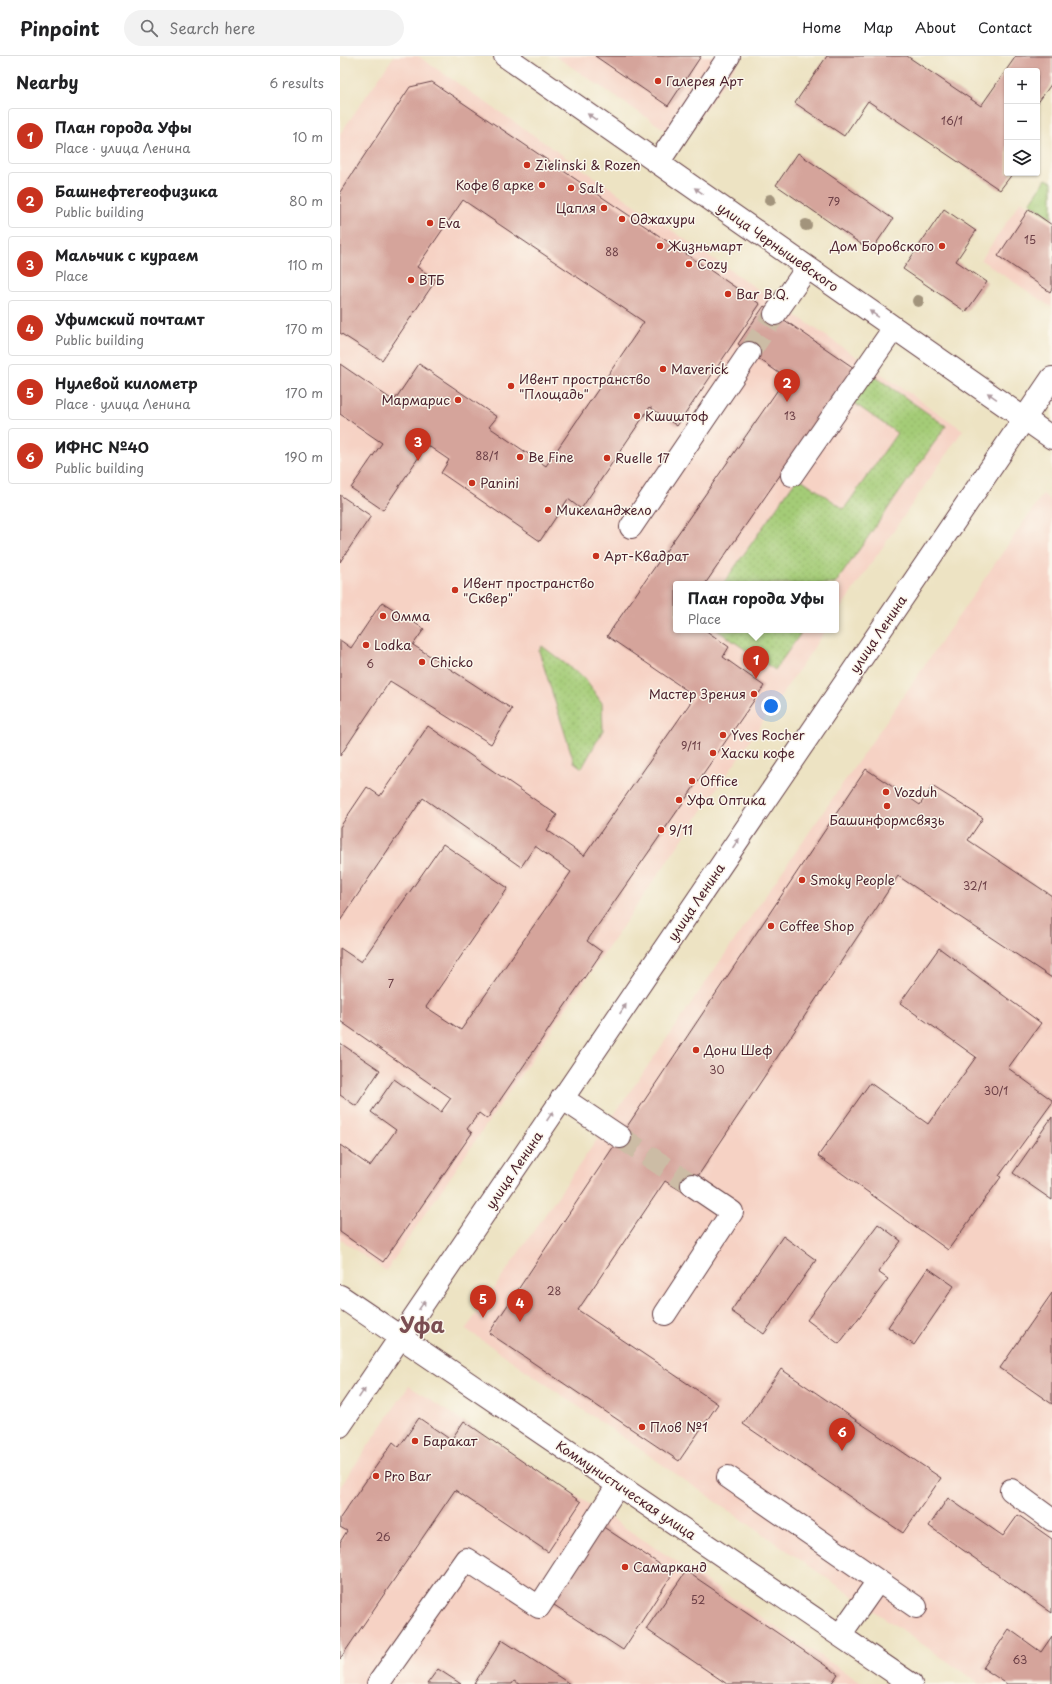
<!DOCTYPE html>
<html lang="en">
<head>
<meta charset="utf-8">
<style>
  body { margin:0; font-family:"Playpen Sans",sans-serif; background:#f2f2f2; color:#202124 }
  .controls { position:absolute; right:12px; top:12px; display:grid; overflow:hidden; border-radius:4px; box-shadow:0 1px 3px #0004 }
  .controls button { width:36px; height:36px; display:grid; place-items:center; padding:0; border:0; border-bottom:1px solid #e0e0e0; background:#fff; color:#202124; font:20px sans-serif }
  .you { position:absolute; left:431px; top:650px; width:14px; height:14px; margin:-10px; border:3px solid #fff; border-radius:50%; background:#1a73e8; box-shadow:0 0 0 6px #1a73e833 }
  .badge { display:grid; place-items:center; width:26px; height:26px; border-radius:50%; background:#c8321e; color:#fff; font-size:13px; font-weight:700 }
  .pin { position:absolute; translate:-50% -33px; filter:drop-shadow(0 1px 2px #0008) }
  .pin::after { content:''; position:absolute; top:21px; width:14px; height:12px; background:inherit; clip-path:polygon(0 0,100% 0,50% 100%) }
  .popup { position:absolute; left:333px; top:525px; width:166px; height:52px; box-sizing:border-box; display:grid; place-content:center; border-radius:4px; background:#fff; filter:drop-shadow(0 1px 3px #0005); font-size:13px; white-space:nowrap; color:#757577 }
  .popup b { font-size:15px; color:#202124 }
  .popup::after { content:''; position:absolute; left:50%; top:100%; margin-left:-8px; border:8px solid transparent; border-top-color:#fff }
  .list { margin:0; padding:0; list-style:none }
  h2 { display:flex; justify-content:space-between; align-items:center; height:52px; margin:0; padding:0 16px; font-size:17px }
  h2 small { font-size:13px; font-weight:400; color:#757577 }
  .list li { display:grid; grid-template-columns:26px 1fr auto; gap:12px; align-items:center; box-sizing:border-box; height:56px; margin:0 8px 8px; padding:0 8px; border:1px solid #e0e0e0; border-radius:4px }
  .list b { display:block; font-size:15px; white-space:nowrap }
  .list p { margin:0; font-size:13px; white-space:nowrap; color:#757577 }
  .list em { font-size:13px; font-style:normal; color:#757577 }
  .icon { flex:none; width:22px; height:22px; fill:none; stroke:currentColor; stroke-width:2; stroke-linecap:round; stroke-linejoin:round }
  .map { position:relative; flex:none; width:712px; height:1628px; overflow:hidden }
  header { display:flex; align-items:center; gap:24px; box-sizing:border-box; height:56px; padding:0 20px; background:#fff; border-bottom:1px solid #e0e0e0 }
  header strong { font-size:19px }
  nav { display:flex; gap:22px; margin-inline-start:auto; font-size:14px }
  .search { width:280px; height:36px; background:#f2f2f2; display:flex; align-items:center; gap:10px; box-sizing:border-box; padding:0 14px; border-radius:22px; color:#757577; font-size:15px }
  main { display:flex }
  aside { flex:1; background:#fff }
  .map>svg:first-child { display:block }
  .built { fill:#f6d2c4 }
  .grass { fill:url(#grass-tufts); stroke:#777651 }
  .park { fill:url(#park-dots); stroke:#777651 }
  .building { fill:#d5a49b }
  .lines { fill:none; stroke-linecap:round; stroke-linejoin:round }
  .minor-tunnel { stroke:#ccbca5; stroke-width:22; stroke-dasharray:22 11; stroke-linecap:butt }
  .minor-casing { stroke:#623c42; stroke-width:24 }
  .major-casing { stroke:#623c42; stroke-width:24 }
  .minor { stroke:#fff; stroke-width:22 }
  .major { stroke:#fff; stroke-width:22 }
  .tree { fill:#a2947c }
  .oneway { fill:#ae9aa0 }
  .poi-dot { fill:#c8321e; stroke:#fbf7ec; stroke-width:1.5 }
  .labels { text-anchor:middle; stroke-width:3; stroke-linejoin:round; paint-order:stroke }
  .number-label { font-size:11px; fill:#6d4047 }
  .poi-label { font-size:13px; fill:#4a1f2b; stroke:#fbf7ec; text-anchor:start }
  .street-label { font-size:13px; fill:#4a1f2b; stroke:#fbf7ec }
  .town-label { font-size:21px; font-weight:bold; fill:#7b4e52; stroke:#fbf7ec }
</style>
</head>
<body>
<header>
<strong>Pinpoint</strong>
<div class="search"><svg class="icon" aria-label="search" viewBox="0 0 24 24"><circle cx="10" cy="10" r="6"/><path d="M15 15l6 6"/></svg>Search here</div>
<nav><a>Home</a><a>Map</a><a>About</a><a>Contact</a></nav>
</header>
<main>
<aside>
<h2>Nearby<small>6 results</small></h2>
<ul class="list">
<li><span class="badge">1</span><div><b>План города Уфы</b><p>Place · улица Ленина</p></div><em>10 m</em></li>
<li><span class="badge">2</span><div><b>Башнефтегеофизика</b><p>Public building</p></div><em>80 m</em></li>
<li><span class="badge">3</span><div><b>Мальчик с кураем</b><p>Place</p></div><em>110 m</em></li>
<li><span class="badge">4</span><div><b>Уфимский почтамт</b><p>Public building</p></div><em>170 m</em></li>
<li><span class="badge">5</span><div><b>Нулевой километр</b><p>Place · улица Ленина</p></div><em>170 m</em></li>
<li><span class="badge">6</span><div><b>ИФНС №40</b><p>Public building</p></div><em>190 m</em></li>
</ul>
</aside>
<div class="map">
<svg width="712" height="1628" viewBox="0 0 712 1628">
  <defs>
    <pattern id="grass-tufts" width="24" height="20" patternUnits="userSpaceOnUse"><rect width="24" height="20" fill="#a4cc77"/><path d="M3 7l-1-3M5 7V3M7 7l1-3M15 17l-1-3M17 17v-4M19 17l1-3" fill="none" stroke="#8faf67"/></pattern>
    <pattern id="park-dots" width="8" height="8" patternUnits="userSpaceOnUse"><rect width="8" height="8" fill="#a4cc77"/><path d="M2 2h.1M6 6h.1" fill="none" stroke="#8faf67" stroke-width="1.8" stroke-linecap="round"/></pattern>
  </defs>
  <rect width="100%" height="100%" fill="#fbf7ec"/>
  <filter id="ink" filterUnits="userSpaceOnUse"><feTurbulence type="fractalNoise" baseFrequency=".025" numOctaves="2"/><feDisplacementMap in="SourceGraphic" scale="8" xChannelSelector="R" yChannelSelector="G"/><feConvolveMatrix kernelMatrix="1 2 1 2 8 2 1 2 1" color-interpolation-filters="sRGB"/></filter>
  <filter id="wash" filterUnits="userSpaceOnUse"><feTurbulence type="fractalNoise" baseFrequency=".012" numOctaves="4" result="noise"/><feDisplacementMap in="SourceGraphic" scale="16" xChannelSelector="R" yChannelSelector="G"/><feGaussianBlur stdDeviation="0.9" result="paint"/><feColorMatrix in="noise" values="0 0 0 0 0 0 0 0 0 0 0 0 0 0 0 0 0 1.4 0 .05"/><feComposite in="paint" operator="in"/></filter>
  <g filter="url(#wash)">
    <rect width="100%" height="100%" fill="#ede3c3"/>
    <path class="built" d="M54,0H78L623,374L496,559V528H336V574H486L46,1215L0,1183V78Z
      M215,0H402L343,86Z
      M681,145L712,166V249L711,251L641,204Z
      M703,438L712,445V1628H640L126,1273Z
      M69,1330L523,1628H0V1431Z"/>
    <path class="grass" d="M706,123L712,126V162L690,147Z"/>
    <path class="park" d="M530,317L606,370L495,528H383L458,421L504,453L557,377L511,345Z
      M377,574H463L435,614Z
      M202,590L244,622L262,647L263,674L242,712L234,706L199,595Z"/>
    <g id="blocks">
      <path class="building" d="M255,0H361L328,50Z
        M487,0H567L641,50L676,0H712V27L697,48V15H667V117H673L660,134L528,45L504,80L455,47Z
        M92,26L420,248L337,370L310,351L241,453L228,443L200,485L101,417L109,404L87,389L43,454L11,432L42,387L0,358V308L54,345L79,308L157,361L149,371L206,410L304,266L123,144L77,211L96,224L42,304L0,277V136L70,31Z
        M458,97L553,163L531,195L436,129Z
        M604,153L636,175L616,205L647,226L626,256L563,213Z
        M689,153L712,169V232L710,236L658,200Z
        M424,250L514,312L365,528H336V574H365L389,591L383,601L424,630L247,885L262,896L147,1063L139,1057L127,1073L132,1077L43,1206L0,1176V1089L30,1110L56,1074L31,1056L54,1023L101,1056L111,1042L0,965V892L21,906L103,788L168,832L86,951L121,974L231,816L195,790L181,811L83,742L0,865V771L27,731L40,740L88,670L217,759L207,774L244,800L355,640L267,580L446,322L398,288Z
        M0,439L31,460L0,506Z
        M42,546L84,573L73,589L172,653L151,688L50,625L0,700V584L11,592Z
        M526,713L580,749L592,730L643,762L628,784L712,840V922L558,820L346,1138L325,1125L238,1254L378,1348L339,1405L149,1277Z
        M599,892L701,967L668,1012L712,1044V1047L659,1120L661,1121L608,1194L478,1100L530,1027L588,1068L636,1001L560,947Z
        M0,987L40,1014L16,1050L0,1039Z
        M712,1061V1144L673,1117Z
        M538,1168L561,1185L538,1216L548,1223L499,1288L467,1264Z
        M443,1180L476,1204L424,1278L391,1255Z
        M588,1212L614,1230L574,1289L548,1271Z
        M712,1237V1348L660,1312Z
        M441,1313L601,1422L563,1477L403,1368Z
        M79,1362L111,1384L124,1365L241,1446L208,1496L115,1434L0,1603V1486L7,1475L0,1471V1462L53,1386L59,1391Z
        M608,1442L663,1480L678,1459L712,1483V1557L589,1470Z
        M262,1470L333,1517L283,1594L211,1547Z
        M346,1515L498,1618L491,1628H387L306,1573Z
        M669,1573L701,1596L712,1580V1628H667L643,1612Z
        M162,1584L230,1628H179L174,1625L172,1628H134Z
        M98,1613L121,1628H87Z"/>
    </g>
  </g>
  <g filter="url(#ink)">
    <use href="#blocks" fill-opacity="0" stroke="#623c42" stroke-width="1"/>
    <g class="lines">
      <path class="minor-tunnel" d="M409,297L435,258
        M280,1081L352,1129"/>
      <g class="minor-casing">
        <path id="minor" d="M165,0L712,382
          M318,107L389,0
          M435,258L467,212
          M452,419L554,272
          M291,471L409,297
          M222,1042L280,1081
          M325,1258L392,1156L352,1129
          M388,1421L576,1551
          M671,1434L712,1464
          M500,1579L538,1525
          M38,1628L126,1503L199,1551L278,1429"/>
      </g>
      <g class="major-casing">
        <path id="major" d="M0,1240L571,1628
          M0,1370L712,322"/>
      </g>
      <use href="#minor" class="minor"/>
      <use href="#major" class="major"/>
    </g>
    <g class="tree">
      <circle cx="430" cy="144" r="6"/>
      <circle cx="466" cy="169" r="6"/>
      <circle cx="578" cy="245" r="6"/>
    </g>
    <defs><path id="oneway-solid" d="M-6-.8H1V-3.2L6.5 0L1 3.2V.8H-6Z"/></defs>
    <g class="oneway">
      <use href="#oneway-solid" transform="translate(252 61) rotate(-145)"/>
      <use href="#oneway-solid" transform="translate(359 135) rotate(-145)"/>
      <use href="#oneway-solid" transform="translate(534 258) rotate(-145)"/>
      <use href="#oneway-solid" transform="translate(652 340) rotate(-145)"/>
      <use href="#oneway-solid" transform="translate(396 787) rotate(-56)"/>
      <use href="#oneway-solid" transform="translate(283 953) rotate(-56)"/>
      <use href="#oneway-solid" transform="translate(210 1060) rotate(-56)"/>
      <use href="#oneway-solid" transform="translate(82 1249) rotate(-56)"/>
      <use href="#oneway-solid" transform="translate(22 1337) rotate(-56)"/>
    </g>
  </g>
  <g class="poi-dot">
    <circle cx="318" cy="25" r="4"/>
    <circle cx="187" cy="109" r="4"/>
    <circle cx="202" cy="129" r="4"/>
    <circle cx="231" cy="132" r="4"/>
    <circle cx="264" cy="152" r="4"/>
    <circle cx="282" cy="163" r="4"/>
    <circle cx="90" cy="167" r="4"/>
    <circle cx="320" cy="190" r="4"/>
    <circle cx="602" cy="190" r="4"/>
    <circle cx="349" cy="208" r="4"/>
    <circle cx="71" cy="224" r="4"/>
    <circle cx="388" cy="238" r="4"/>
    <circle cx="323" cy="313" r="4"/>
    <circle cx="171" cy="330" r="4"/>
    <circle cx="118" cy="344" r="4"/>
    <circle cx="297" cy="360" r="4"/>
    <circle cx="180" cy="401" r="4"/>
    <circle cx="267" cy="402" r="4"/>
    <circle cx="132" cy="427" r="4"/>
    <circle cx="208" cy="454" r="4"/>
    <circle cx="256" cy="500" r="4"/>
    <circle cx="115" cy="534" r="4"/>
    <circle cx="43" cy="560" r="4"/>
    <circle cx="26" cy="589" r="4"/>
    <circle cx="82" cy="606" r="4"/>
    <circle cx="414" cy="638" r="4"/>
    <circle cx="383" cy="679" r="4"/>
    <circle cx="373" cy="697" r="4"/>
    <circle cx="352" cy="725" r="4"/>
    <circle cx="546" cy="736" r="4"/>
    <circle cx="339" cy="744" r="4"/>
    <circle cx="547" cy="750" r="4"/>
    <circle cx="321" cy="774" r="4"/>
    <circle cx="462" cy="824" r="4"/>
    <circle cx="431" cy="870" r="4"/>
    <circle cx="356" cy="994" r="4"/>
    <circle cx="302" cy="1371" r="4"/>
    <circle cx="75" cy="1385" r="4"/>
    <circle cx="36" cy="1420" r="4"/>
    <circle cx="285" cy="1511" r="4"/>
  </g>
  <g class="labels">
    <g class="number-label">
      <text x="612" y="69">16/1</text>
      <text x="494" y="150">79</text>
      <text x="690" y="188">15</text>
      <text x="272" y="200">88</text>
      <text x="450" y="364">13</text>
      <text x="147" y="404">88/1</text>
      <text x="30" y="612">6</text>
      <text x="351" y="694">9/11</text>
      <text x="635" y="834">32/1</text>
      <text x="51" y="932">7</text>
      <text x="377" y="1018">30</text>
      <text x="656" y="1039">30/1</text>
      <text x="214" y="1239">28</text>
      <text x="43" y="1485">26</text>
      <text x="358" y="1548">52</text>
      <text x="680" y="1608">63</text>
    </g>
    <g class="poi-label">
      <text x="326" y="30">Галерея Арт</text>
      <text x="195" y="114">Zielinski &amp; Rozen</text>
      <text x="194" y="134" text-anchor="end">Кофе в арке</text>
      <text x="239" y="137">Salt</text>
      <text x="256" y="157" text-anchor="end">Цапля</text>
      <text x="290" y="168">Оджахури</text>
      <text x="98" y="172">Eva</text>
      <text x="328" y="195">Жизньмарт</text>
      <text x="594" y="195" text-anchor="end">Дом Боровского</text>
      <text x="357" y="213">Cozy</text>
      <text x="79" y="229">ВТБ</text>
      <text x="396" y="243">Bar B.Q.</text>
      <text x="331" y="318">Maverick</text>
      <text x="179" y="328">Ивент пространство<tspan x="179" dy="15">"Площадь"</tspan></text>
      <text x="110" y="349" text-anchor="end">Мармарис</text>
      <text x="305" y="365">Кшиштоф</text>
      <text x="188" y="406">Be Fine</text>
      <text x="275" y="407">Ruelle 17</text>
      <text x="140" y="432">Panini</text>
      <text x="216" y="459">Микеланджело</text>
      <text x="264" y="505">Арт-Квадрат</text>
      <text x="123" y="532">Ивент пространство<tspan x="123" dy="15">"Сквер"</tspan></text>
      <text x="51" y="565">Омма</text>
      <text x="34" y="594">Lodka</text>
      <text x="90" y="611">Chicko</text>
      <text x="406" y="643" text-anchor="end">Мастер Зрения</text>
      <text x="391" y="684">Yves Rocher</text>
      <text x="381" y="702">Хаски кофе</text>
      <text x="360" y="730">Office</text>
      <text x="554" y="741">Vozduh</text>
      <text x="347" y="749">Уфа Оптика</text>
      <text x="547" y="769" text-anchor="middle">Башинформсвязь</text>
      <text x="329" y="779">9/11</text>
      <text x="470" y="829">Smoky People</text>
      <text x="439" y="875">Coffee Shop</text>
      <text x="364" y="999">Дони Шеф</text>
      <text x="310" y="1376">Плов №1</text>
      <text x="83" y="1390">Баракат</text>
      <text x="44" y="1425">Pro Bar</text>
      <text x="293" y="1516">Самарканд</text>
    </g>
    <g class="street-label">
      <text transform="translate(438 191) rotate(35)" y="5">улица Чернышевского</text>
      <text transform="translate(538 578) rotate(-56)" y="5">улица Ленина</text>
      <text transform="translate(356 846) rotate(-56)" y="5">улица Ленина</text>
      <text transform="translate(174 1114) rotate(-56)" y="5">улица Ленина</text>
      <text transform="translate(286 1434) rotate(34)" y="5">Коммунистическая улица</text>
    </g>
    <g class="town-label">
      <text x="82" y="1277">Уфа</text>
    </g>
  </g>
</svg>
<div class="controls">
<button>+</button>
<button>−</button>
<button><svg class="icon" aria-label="layers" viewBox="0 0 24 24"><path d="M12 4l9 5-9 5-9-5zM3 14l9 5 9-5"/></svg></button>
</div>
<div class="you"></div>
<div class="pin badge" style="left:416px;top:623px">1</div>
<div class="popup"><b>План города Уфы</b>Place</div>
<div class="pin badge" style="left:447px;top:346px">2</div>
<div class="pin badge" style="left:78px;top:405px">3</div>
<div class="pin badge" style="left:180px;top:1266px">4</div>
<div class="pin badge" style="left:143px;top:1262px">5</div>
<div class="pin badge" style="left:502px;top:1395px">6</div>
</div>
</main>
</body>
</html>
